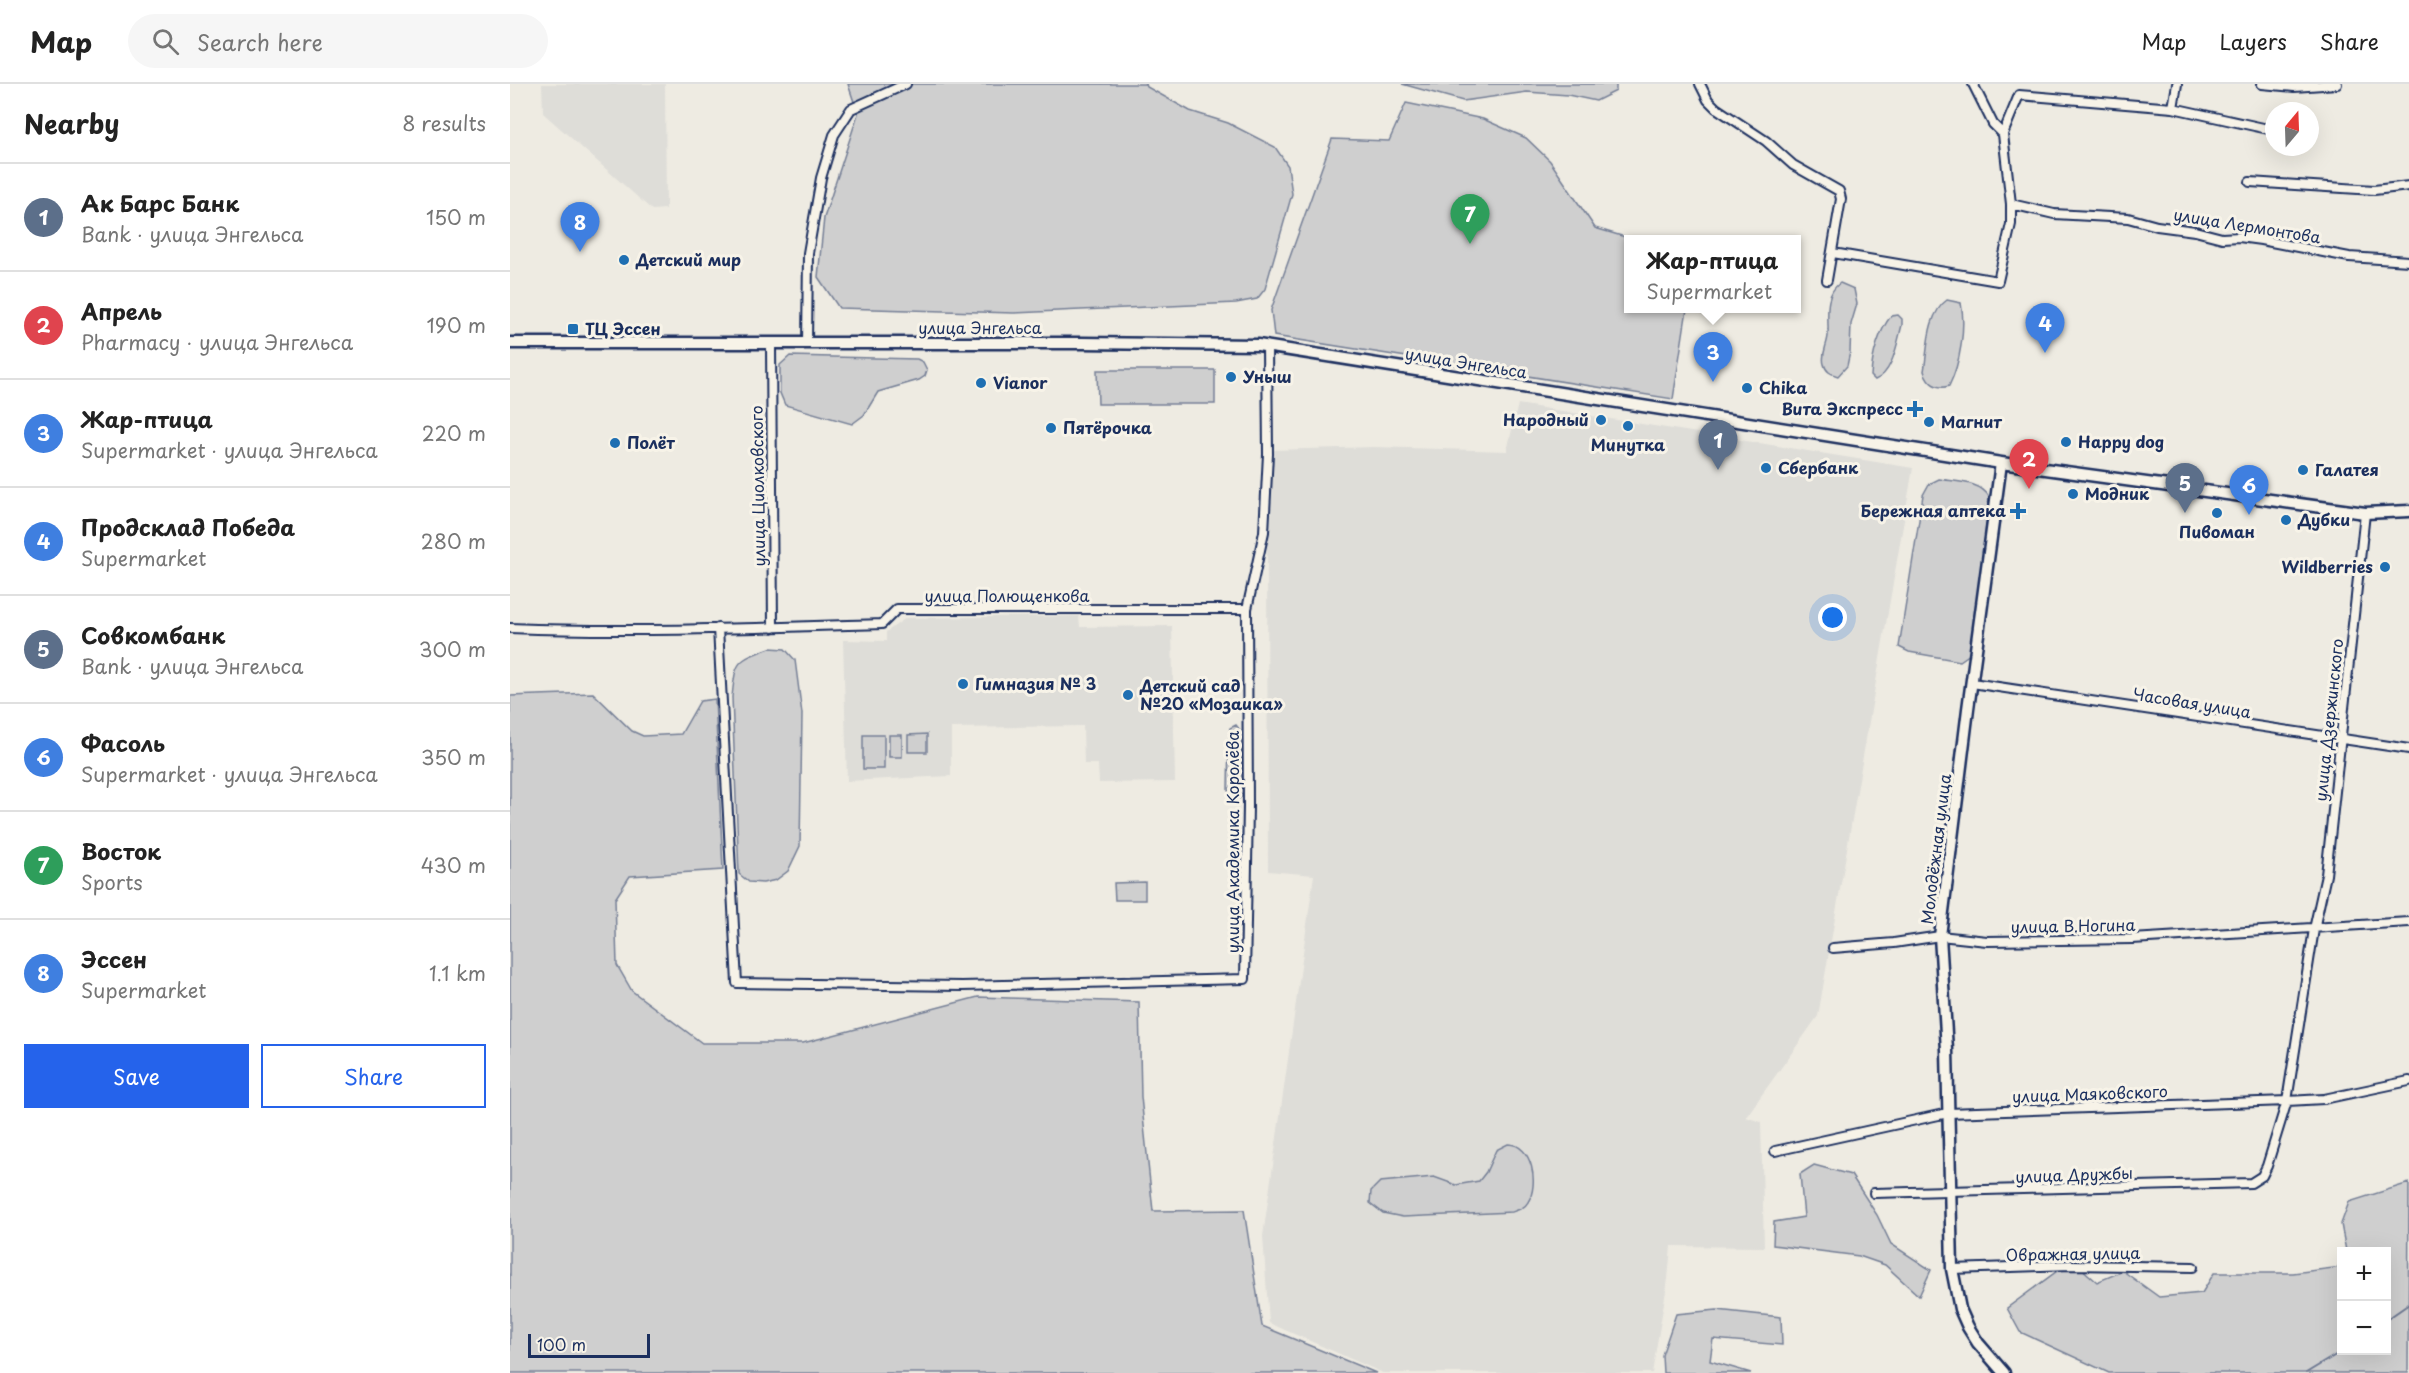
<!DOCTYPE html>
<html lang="en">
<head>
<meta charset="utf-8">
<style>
  body { margin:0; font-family:"Playpen Sans",sans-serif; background:#f6f6f6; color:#222 }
  .controls { position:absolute; right:18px; bottom:18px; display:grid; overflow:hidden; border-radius:0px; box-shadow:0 6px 24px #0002 }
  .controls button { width:54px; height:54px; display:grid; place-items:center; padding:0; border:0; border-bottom:2px solid #e0e0e0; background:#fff; color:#222; font:30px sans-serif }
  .compass { position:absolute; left:1755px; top:18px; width:54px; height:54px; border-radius:50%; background:#fff; box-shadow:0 6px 24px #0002; rotate:19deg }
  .scale { position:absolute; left:18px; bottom:15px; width:122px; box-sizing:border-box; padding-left:6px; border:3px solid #1b2f5e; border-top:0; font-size:16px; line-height:21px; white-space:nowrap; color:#1b2f5e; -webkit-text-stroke:4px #f7f3e8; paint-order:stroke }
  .you { position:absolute; left:1323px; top:534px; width:21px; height:21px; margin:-15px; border:4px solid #fff; border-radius:50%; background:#1a73e8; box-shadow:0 0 0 9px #1a73e833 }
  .badge { display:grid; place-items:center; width:39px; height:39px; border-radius:50%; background:#2563eb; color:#fff; font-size:20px; font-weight:700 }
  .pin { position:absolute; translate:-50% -50px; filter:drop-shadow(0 2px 3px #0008) }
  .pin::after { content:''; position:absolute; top:32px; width:21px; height:18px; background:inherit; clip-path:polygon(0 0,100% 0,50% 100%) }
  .popup { position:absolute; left:1114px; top:151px; width:177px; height:78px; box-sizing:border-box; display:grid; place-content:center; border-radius:0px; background:#fff; filter:drop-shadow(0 2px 4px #0005); font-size:20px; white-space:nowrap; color:#767676 }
  .popup b { font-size:22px; color:#222 }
  .popup::after { content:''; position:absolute; left:50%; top:100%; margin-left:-12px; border:12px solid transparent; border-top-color:#fff }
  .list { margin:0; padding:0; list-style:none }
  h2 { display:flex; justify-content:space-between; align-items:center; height:78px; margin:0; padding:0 24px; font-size:26px }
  h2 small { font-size:20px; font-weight:400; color:#767676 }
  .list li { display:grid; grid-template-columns:39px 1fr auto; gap:18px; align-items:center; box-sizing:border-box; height:108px; padding:0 24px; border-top:2px solid #e0e0e0 }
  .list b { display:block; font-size:22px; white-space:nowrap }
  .list p { margin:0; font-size:20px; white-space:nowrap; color:#767676 }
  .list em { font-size:20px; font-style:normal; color:#767676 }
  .actions { display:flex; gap:12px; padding:18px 24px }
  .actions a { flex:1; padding:14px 0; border:2px solid #2563eb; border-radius:0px; text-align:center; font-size:21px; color:#2563eb }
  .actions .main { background:#2563eb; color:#fff }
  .icon { flex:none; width:33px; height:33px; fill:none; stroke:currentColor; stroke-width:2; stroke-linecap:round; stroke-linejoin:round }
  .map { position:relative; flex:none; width:1899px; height:1289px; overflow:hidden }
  header { display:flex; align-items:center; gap:36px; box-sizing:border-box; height:84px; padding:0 30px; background:#fff; border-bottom:2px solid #e0e0e0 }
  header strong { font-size:28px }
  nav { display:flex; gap:33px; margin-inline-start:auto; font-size:21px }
  .search { width:420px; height:54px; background:#f6f6f6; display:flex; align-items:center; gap:15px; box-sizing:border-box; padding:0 21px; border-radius:33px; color:#767676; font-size:22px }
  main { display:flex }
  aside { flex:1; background:#fff }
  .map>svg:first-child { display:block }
  .built { fill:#deddd8 }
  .green { fill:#cfcfcf; stroke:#757f96; stroke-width:1.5 }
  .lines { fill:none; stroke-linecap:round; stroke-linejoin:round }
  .stream { stroke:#6e7992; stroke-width:2 }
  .street-casing { stroke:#1b2f5e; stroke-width:12 }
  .secondary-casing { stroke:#1b2f5e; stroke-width:15 }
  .street { stroke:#f7f3e8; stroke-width:8 }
  .secondary { stroke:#f7f3e8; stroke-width:10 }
  .poi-dot { fill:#1f6fb2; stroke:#f7f3e8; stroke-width:2 }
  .labels { text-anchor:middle; stroke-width:6; stroke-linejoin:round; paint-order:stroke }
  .street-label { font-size:16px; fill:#1b2f5e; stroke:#f7f3e8 }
  .poi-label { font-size:16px; font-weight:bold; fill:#1b2f5e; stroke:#f7f3e8; text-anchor:start }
</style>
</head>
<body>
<header>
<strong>Map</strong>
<div class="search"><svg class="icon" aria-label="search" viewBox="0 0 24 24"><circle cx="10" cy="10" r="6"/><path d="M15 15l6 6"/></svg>Search here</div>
<nav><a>Map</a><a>Layers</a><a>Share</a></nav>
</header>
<main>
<aside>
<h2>Nearby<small>8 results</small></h2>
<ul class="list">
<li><span class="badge" style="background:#5c6f8a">1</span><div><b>Ак Барс Банк</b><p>Bank · улица Энгельса</p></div><em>150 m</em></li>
<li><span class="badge" style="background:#e0444e">2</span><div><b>Апрель</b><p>Pharmacy · улица Энгельса</p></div><em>190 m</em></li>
<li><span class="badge" style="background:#3f7fe0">3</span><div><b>Жар-птица</b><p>Supermarket · улица Энгельса</p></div><em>220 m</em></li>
<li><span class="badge" style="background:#3f7fe0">4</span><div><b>Продсклад Победа</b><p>Supermarket</p></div><em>280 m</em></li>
<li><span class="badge" style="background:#5c6f8a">5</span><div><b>Совкомбанк</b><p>Bank · улица Энгельса</p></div><em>300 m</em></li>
<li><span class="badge" style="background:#3f7fe0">6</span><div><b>Фасоль</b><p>Supermarket · улица Энгельса</p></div><em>350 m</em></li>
<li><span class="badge" style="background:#2e9e5b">7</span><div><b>Восток</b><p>Sports</p></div><em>430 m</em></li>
<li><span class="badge" style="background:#3f7fe0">8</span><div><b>Эссен</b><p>Supermarket</p></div><em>1.1 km</em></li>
</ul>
<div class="actions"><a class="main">Save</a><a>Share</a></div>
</aside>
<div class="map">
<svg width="1899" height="1289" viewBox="0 0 1899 1289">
  <rect width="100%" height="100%" fill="#eeebe2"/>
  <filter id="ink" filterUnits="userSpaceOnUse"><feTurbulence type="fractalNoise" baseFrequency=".0167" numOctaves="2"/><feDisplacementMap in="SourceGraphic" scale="12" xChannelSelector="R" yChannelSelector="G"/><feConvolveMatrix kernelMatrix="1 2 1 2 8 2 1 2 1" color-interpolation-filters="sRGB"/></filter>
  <g filter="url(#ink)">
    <path class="built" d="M155,0L156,125L142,126L33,29L32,0Z
      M1008,320L1403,384L1308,932L1236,1033L1251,1038L1254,1163L1161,1162L1158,1195L1142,1289H873L759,1239L753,1152L804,791L758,787L757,466L762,366L864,363L997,367Z
      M569,532L570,543L662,542L665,698L589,699L588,680H574L573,642L441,644V692L337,697L333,556L376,557V548L396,534Z"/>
    <path class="green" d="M338,0H636L637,3L680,27L718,39L765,63L778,82L782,110L755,205L747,215L726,219L504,229L329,224L308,193L314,134L348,30Z
      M892,0H1106V7L1086,17L1058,11L1017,8L953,17Z
      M896,19L973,35L1016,54L1040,77L1085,144L1122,155L1119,156V224L1177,225L1163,315L764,252L761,226L822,55L879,57Z
      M1330,199L1344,205L1347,220L1341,240L1340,268L1337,282L1328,292C1321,290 1316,288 1314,280C1311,270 1317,262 1318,252C1319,234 1313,211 1330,199Z
      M1437,216L1451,219C1456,244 1450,280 1439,302C1427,306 1418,299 1414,287C1418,265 1417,230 1437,216Z
      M1388,231L1392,235V241C1387,259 1383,289 1365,296L1361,292C1362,271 1369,247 1381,232Z
      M280,272L407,275L413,278L417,286L415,292L409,296L368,308L354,331L342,340L275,321L270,309V281Z
      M587,286H705V320H588Z
      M1429,395C1445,398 1471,397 1479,413L1463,565L1460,570L1450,577L1399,568L1389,563L1413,411L1419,400Z
      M260,564L275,565L285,576L292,630L290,762L278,787L266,796L253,799L239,798L229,790L222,613C226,577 225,577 260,564Z
      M83,609L122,647L133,652L171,650L190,617L205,615L213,786L120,792L105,815L107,881L122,907L192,959H293L468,913L629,918L631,1013L643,1127L734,1126L752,1242L866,1289H0V612Z
      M726,641L730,646L733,707L731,713L725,717L720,713L718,706L719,650L720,644Z
      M417,650V668H398V651Z
      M353,651H374V685H353Z
      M379,651H392V673H379Z
      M635,798V816H605L604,799Z
      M998,1060C1023,1060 1029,1101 1018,1118C1015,1124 1008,1126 1002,1128L893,1133L873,1129L860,1119L861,1107L870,1098L924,1093L946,1101L969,1097L976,1088L986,1066Z
      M1304,1081L1341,1091L1367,1131L1381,1160L1421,1186L1409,1212L1375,1181L1349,1172L1263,1161L1264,1138L1294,1133L1290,1090Z
      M1899,1099L1898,1289H1599L1510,1248L1497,1224L1562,1176L1587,1198L1613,1187L1649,1213L1692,1209L1704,1189H1783L1831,1183L1832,1266H1876V1168L1836,1167L1831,1140L1839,1118Z
      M1207,1226L1271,1233L1272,1261L1203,1255L1200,1277L1241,1289H1153L1152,1271L1166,1230Z"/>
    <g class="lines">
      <path class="stream" d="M1876,1236L1899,1220
        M1796,1289L1834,1266"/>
      <g class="street-casing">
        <path id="street" d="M1190,0L1198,16L1206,24L1256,57L1283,81L1329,107L1331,115L1317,196
          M1463,0L1483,40L1493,50
          M1752,0L1784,3L1827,0
          M1663,24L1667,0
          M1740,98L1864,106L1899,102
          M1501,120L1544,130L1618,134L1647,142L1685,147L1712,154L1729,153L1751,156L1839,173L1899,177
          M1323,169L1488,197L1501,140V120L1493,50L1509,11L1663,24L1758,45
          M261,260L263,544
          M297,260L298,169L311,94L324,51L341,25L396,0
          M0,544C124,549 248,544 372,540L387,525H737
          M208,544L227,899L452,902L735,895L738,722L737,525L754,448L758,370L757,262
          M1462,599L1899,665
          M1323,864L1384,859L1430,852L1477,857L1622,855L1899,838
          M1265,1067L1438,1029L1777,1017L1814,1015L1899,997
          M1364,1109L1741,1099L1752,1092L1757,1082L1777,1017L1804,845L1816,791L1855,429
          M1442,1185L1562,1181L1683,1183"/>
      </g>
      <g class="secondary-casing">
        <path id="secondary" d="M0,259H572L748,261L1491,379L1855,429L1899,427
          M1491,379L1458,625L1430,852L1437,966L1442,1185L1450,1225L1458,1243L1468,1259L1494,1289"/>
      </g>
      <use href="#street" class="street"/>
      <use href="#secondary" class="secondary"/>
    </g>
  </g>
  <g class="poi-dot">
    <circle cx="114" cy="176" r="6"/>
    <rect x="57" y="239" width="12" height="12" rx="3"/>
    <circle cx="721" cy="293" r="6"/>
    <circle cx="471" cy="299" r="6"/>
    <circle cx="1237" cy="304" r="6"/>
    <path d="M1402 316h6v6h6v6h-6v6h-6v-6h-6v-6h6z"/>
    <circle cx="1091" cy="336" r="6"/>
    <circle cx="1419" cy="338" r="6"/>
    <circle cx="1118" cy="342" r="6"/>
    <circle cx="541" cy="344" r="6"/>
    <circle cx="1556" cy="358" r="6"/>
    <circle cx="105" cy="359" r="6"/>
    <circle cx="1256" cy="384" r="6"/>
    <circle cx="1793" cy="386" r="6"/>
    <circle cx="1563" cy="410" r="6"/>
    <path d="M1505 418h6v6h6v6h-6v6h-6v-6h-6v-6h6z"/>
    <circle cx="1707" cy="429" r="6"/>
    <circle cx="1776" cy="436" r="6"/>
    <circle cx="1875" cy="483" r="6"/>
    <circle cx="453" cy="600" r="6"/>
    <circle cx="618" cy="611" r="6"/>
  </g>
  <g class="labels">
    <g class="street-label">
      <text transform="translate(1737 142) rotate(9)" y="6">улица Лермонтова</text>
      <text x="470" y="250">улица Энгельса</text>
      <text transform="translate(956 279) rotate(9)" y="6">улица Энгельса</text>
      <text transform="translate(248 402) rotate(-91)" y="6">улица Циолковского</text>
      <text x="497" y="518">улица Полющенкова</text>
      <text transform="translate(1682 619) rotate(9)" y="6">Часовая улица</text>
      <text transform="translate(1819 636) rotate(-84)" y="6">улица Дзержинского</text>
      <text transform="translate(723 758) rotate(-90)" y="6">улица Академика Королёва</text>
      <text transform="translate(1426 765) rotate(-83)" y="6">Молодёжная улица</text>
      <text transform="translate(1563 842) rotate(-1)" y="6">улица В.Ногина</text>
      <text transform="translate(1580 1010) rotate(-2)" y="6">улица Маяковского</text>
      <text transform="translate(1564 1091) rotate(-2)" y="6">улица Дружбы</text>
      <text transform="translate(1563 1170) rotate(-1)" y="6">Овражная улица</text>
    </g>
    <g class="poi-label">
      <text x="126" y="182">Детский мир</text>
      <text x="75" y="251">ТЦ Эссен</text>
      <text x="733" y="299">Уныш</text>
      <text x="483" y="305">Vianor</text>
      <text x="1249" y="310">Chika</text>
      <text x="1393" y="331" text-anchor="end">Вита Экспресс</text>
      <text x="1079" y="342" text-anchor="end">Народный</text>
      <text x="1431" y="344">Магнит</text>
      <text x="553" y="350">Пятёрочка</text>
      <text x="1568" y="364">Happy dog</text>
      <text x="117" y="365">Полёт</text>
      <text x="1118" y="367" text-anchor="middle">Минутка</text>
      <text x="1268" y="390">Сбербанк</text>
      <text x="1805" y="392">Галатея</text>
      <text x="1575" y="416">Модник</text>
      <text x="1496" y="433" text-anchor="end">Бережная аптека</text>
      <text x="1788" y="442">Дубки</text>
      <text x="1707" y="454" text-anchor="middle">Пивоман</text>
      <text x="1863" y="489" text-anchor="end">Wildberries</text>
      <text x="465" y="606">Гимназия № 3</text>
      <text x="630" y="608">Детский сад<tspan x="630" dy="18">№20 «Мозаика»</tspan></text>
    </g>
  </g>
</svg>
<div class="controls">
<button>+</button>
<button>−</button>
</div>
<svg class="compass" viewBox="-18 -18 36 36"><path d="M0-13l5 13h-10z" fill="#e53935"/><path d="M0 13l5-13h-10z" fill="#767676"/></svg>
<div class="scale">100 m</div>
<div class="you"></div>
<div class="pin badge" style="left:1208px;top:386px;background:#5c6f8a">1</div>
<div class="pin badge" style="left:1519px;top:405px;background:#e0444e">2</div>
<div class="pin badge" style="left:1203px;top:298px;background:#3f7fe0">3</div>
<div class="popup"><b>Жар-птица</b>Supermarket</div>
<div class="pin badge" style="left:1535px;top:269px;background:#3f7fe0">4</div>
<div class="pin badge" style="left:1675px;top:429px;background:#5c6f8a">5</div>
<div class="pin badge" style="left:1739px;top:431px;background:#3f7fe0">6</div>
<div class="pin badge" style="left:960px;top:160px;background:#2e9e5b">7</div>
<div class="pin badge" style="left:70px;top:168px;background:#3f7fe0">8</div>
</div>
</main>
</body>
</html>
